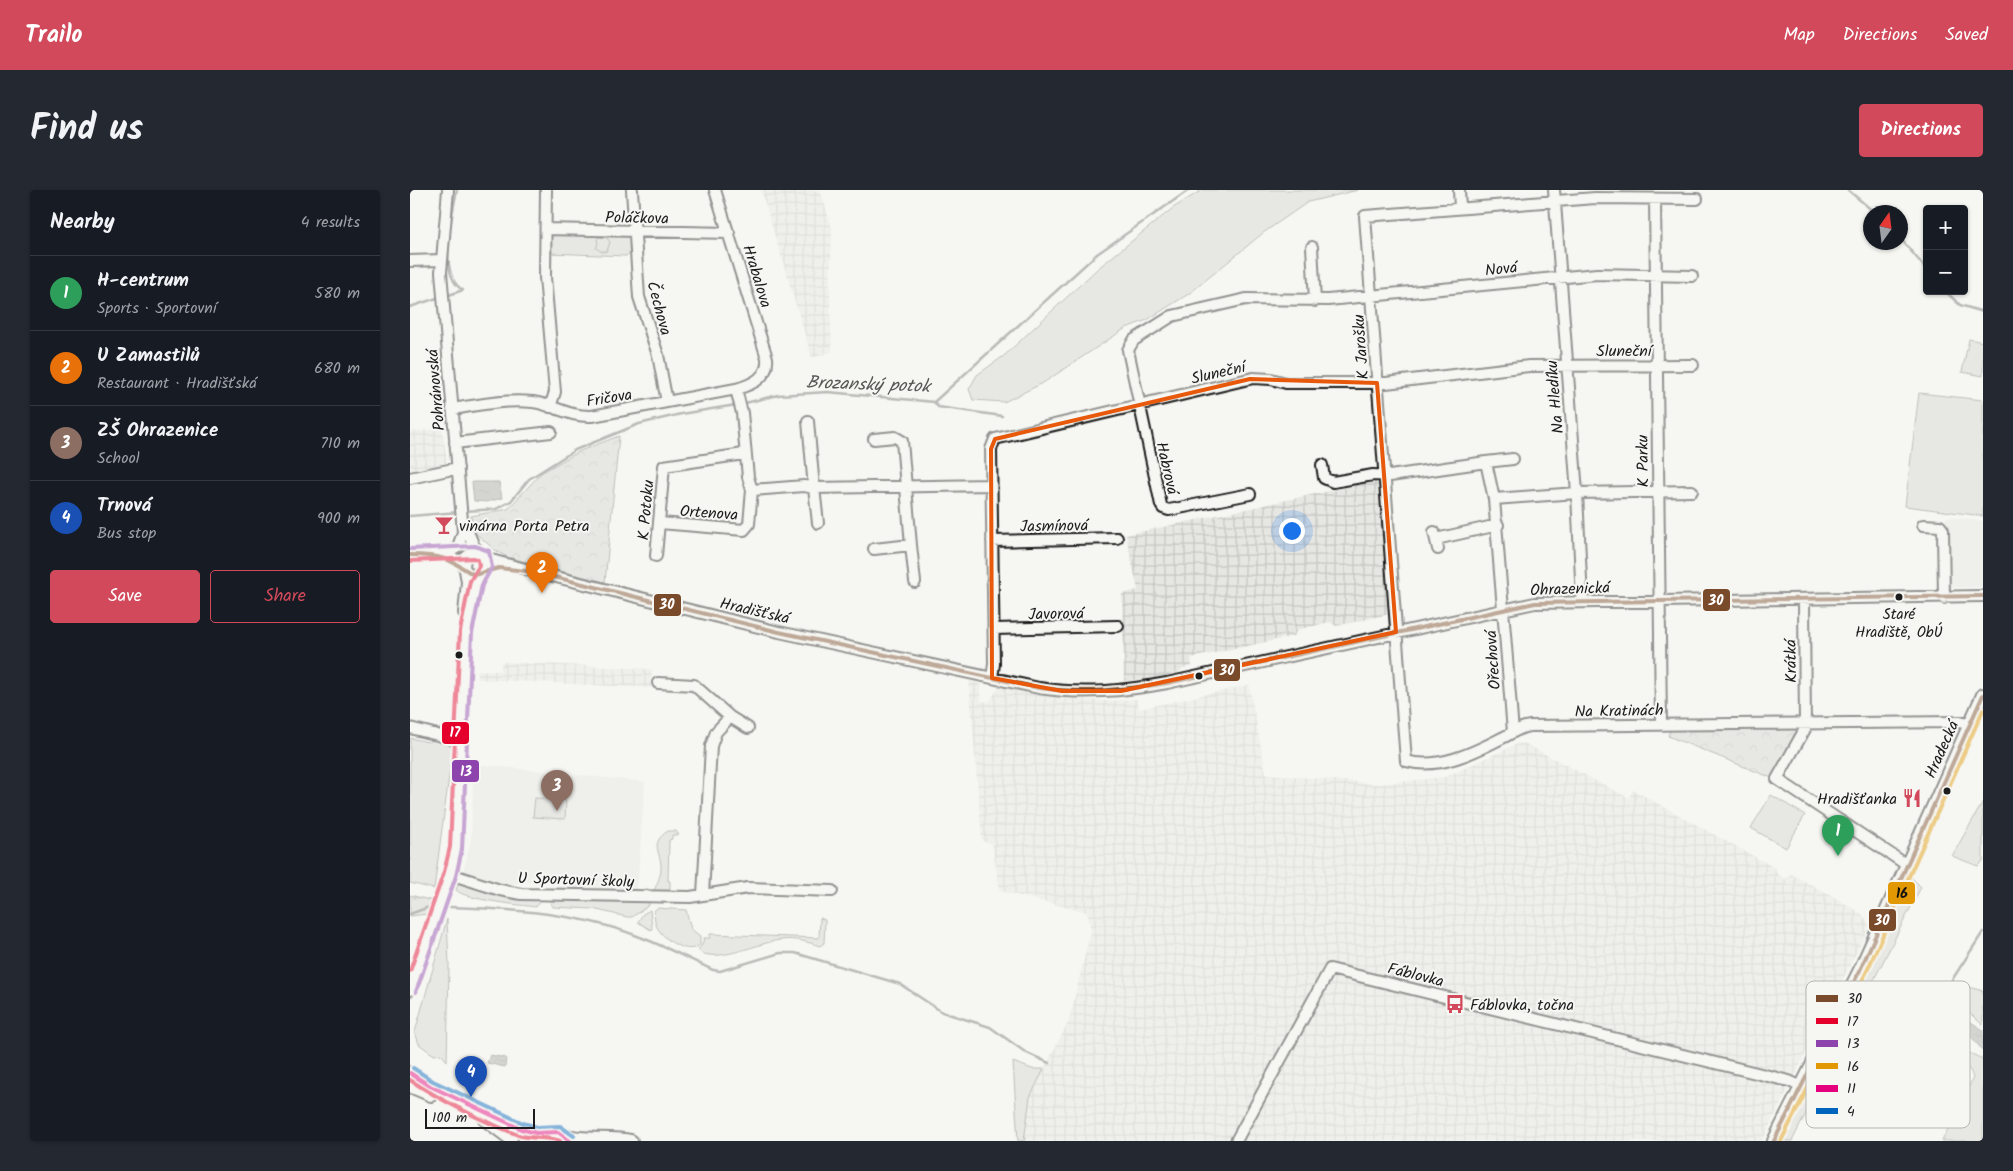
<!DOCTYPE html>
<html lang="en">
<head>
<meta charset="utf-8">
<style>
  body { margin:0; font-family:Kalam,sans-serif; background:#242831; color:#f1f3f6 }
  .controls { position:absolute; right:15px; top:15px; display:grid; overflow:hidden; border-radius:5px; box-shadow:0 1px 4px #0004 }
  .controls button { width:45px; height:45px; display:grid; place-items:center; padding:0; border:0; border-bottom:1px solid #363941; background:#171b24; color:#f1f3f6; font:25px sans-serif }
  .compass { position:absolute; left:1453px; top:15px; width:45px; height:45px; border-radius:50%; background:#171b24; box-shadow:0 1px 4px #0004; rotate:14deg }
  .scale { position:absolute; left:15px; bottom:12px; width:110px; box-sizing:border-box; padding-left:5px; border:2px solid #1c1c1c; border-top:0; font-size:14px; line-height:18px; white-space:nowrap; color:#1c1c1c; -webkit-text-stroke:4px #f6f6f2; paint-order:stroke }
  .you { position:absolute; left:881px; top:340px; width:18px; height:18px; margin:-12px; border:4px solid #fff; border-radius:50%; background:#1a73e8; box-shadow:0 0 0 8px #1a73e833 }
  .badge { display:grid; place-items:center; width:32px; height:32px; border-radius:50%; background:#d1495b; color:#fff; font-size:16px; font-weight:700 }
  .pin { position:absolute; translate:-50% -41px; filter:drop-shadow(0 1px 2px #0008) }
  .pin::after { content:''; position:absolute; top:26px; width:18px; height:15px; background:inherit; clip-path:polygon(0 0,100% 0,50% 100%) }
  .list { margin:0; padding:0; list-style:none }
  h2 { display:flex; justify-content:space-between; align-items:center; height:65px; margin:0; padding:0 20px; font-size:21px }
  h2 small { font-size:16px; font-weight:400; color:#9ea1a6 }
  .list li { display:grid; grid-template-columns:32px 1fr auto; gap:15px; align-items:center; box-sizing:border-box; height:75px; padding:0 20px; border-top:1px solid #363941 }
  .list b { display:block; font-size:19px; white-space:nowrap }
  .list p { margin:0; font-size:16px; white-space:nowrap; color:#9ea1a6 }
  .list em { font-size:16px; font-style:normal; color:#9ea1a6 }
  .actions { display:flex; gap:10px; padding:15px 20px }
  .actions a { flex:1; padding:11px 0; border:1px solid #d1495b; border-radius:5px; text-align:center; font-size:18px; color:#d1495b }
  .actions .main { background:#d1495b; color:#fff }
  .map { position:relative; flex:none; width:1573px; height:951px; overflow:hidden; border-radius:5px }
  header { display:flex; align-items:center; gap:30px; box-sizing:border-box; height:70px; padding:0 25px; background:#d1495b; color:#fff }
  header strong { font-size:24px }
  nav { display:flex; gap:28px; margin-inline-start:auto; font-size:18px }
  .intro { display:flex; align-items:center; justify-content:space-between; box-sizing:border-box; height:120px; padding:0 30px }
  h1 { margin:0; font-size:35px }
  .button { padding:12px 22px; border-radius:5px; background:#d1495b; color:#fff; font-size:18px; font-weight:700 }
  main { display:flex; gap:30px; padding:0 30px }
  aside { flex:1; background:#171b24; border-radius:5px; box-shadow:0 1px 4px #0004 }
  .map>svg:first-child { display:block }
  .built { fill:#e6e6e2 }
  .industrial { fill:url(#industrial-grid) }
  .grass { fill:#d6d6d2; stroke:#797977 }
  .forest { fill:url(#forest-firs); stroke:#797977 }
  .park { fill:url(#park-crowns); stroke:#797977 }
  .water { fill:url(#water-ripples); stroke:#727271 }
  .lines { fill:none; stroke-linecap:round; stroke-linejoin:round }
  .stream { stroke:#727271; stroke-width:2.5 }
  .minor-casing { stroke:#1c1c1c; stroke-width:14 }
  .major-casing { stroke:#1c1c1c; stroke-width:16 }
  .minor { stroke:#f6f6f2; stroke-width:10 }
  .major { stroke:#f6f6f2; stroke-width:12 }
  .bus-1-casing { stroke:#f6f6f2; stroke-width:8 }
  .bus-2-casing { stroke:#f6f6f2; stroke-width:8 }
  .bus-3-casing { stroke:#f6f6f2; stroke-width:8 }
  .bus-4-casing { stroke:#f6f6f2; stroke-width:8 }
  .bus-5-casing { stroke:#f6f6f2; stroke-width:8 }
  .bus-6-casing { stroke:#f6f6f2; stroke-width:8 }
  .bus-1 { stroke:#7a4b2a; stroke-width:4 }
  .bus-2 { stroke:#e4002b; stroke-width:4 }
  .bus-3 { stroke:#8e44ad; stroke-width:4 }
  .bus-4 { stroke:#e19803; stroke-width:4 }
  .bus-5 { stroke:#e5007d; stroke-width:4 }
  .bus-6 { stroke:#0065bd; stroke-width:4 }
  .marked { fill:none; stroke:#e8590c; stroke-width:4; stroke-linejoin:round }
  .bus-dot { fill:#1c1c1c; stroke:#f6f6f2; stroke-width:2 }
  .labels { text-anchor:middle; stroke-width:4; stroke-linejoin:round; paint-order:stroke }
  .bus-label { font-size:15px; fill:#1c1c1c; stroke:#f6f6f2 }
  .street-label { font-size:16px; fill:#1c1c1c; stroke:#f6f6f2 }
  .poi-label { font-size:16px; fill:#1c1c1c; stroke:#f6f6f2; text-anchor:start }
  .water-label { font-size:18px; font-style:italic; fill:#565654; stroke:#f6f6f2 }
  .key { fill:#f6f6f2; stroke:#b5b5b2; stroke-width:1 }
  .key-label { font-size:14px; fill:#1c1c1c }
  .line-badge { stroke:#f6f6f2; stroke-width:2 }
  .badge-label { font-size:14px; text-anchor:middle; font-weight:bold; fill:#fff }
  .pale-badge-label { font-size:14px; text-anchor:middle; font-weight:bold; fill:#111 }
</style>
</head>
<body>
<header>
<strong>Trailo</strong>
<nav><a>Map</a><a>Directions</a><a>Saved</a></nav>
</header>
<div class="intro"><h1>Find us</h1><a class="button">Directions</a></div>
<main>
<aside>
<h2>Nearby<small>4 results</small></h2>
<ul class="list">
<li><span class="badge" style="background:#2e9e5b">1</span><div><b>H-centrum</b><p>Sports · Sportovní</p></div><em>580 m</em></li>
<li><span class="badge" style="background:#e8710a">2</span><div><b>U Zamastilů</b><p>Restaurant · Hradišťská</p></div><em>680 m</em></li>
<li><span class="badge" style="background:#8d6e63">3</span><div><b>ZŠ Ohrazenice</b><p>School</p></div><em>710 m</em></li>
<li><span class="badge" style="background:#1a4fb4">4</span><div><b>Trnová</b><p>Bus stop</p></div><em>900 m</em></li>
</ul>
<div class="actions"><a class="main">Save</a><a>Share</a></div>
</aside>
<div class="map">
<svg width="1573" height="951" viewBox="0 0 1573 951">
  <defs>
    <pattern id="industrial-grid" width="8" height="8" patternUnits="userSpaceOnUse" patternTransform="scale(1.25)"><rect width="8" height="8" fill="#e6e6e2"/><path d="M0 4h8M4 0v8" fill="none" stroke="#c5c5c1"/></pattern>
    <pattern id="forest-firs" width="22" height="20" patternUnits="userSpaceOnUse" patternTransform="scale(1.25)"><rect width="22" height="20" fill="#d6d6d2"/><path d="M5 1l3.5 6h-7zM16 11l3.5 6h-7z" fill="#b7b7b4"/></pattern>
    <pattern id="park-crowns" width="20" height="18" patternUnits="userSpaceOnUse" patternTransform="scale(1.25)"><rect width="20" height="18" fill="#d6d6d2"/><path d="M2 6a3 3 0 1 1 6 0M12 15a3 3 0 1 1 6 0" fill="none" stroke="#b7b7b4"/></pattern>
    <pattern id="water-ripples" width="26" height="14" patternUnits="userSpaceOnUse" patternTransform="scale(1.25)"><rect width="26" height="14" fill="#acaca9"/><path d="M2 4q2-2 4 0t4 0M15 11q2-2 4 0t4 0" fill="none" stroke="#939391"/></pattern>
  </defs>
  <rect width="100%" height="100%" fill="#f6f6f2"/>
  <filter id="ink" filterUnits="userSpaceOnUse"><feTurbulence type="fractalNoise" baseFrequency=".02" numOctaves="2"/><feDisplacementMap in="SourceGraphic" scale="10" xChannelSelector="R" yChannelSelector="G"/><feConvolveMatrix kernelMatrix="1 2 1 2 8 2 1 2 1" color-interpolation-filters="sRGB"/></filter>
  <g filter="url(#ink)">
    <path class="built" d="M1536,327L1573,331V397H1540L1536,394Z
      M64,574L235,592L227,699L163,698L156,692H140V689L131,688V692L112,691L101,696L53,682L61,650Z"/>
    <path class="industrial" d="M351,0H410L422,38L420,106L422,162L402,168Z
      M19,240H32L38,277L0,285V242Z
      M970,290L980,424L926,436L920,432L887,440L884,446L781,468L782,476L773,478L768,483L747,488L714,491L712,404L728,400L716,345Z
      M92,472L242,479L241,498L68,489V480L90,481Z
      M559,491L570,493L571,511L579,512L590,496L650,508L696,511L727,509L729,519L839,495L856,584L969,594L1035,587L1107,554L1114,553L1219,608L1223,600L1236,607L1365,678L1367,684L1375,689L1381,684L1417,703L1451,723L1460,735L1352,951H607L603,872L622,879H634L659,831L681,740L677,722L590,701L582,654L572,651Z"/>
    <path class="grass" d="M792,0H948L898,12L853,43L780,103L737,130L716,138L633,193L594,212L563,210L559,199L567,185L595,165L687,79L763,18Z
      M147,42L217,45L222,49V61L216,66L138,63L139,50Z
      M1559,149L1573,152V186L1552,182Z
      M1509,203L1573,210V326L1495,316Z
      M0,548L18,552L24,550L43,556L24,699L0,693Z
      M1361,605L1395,625L1376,658L1341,638Z
      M125,608L156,610L155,629L123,627Z
      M1573,612V671L1568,676L1542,666Z
      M258,641H266L269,645H262V649L259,650L258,691H260V702H244C246,694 251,687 251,679C252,662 238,654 258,641Z
      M1500,686L1511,697L1382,951H1372L1418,863Z
      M49,691L131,708L126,717C110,715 56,710 46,700Z
      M138,708H239V715L222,727H217L183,719L143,717Z
      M247,718L276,720L281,739L290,746V755C277,766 253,749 247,737C244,732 245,726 244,721Z
      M240,720L242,738L241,740L228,732L233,724Z
      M410,728L415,730L414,753L410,756C398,752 385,748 371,750C352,751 303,776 288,760L292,755L294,748H300V744L409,748Z
      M37,729L39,774L37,871L31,864L24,865L9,854L5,842Z
      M1555,796L1573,801V835L1555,819Z
      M1545,855C1555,862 1564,864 1573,870V951H1532L1563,888C1560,875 1548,869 1543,858Z
      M603,872L622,879H634L620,907L614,951H608Z"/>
    <path class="forest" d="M0,705L23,711L18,724L0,726Z"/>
    <path class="park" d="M189,47L197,48L200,52L197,61L192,62L186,58L188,54L187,49Z
      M209,246L195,392L146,380L140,373L133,376L97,367L85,360L63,341L61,326L98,319L131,283L170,261Z
      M1392,536L1362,588L1258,546L1261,538Z"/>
    <path class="water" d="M62,292H89L92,308L77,312L64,311Z
      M1558,830L1573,840V861L1552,835V831Z
      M80,865L96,868L95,877L77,873Z"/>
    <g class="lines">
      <path class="stream" d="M1438,0L1464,22
        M1490,48L1517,80
        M1535,101L1550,115L1573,122
        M39,105L53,100C27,87 42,24 47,0
        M0,117L27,108
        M524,212L528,217L592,226
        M331,214L368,205L418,202L524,212L687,64L779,0
        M55,321L86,319L101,311L119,289L165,260L229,234L271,224L326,215
        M0,326L49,322
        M40,717C103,719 170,723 230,747C254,756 279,769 303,780L310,781L370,763H385L490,794L532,822L580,837L615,862L639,873
        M0,724L19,717
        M1554,835L1544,825L1536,806L1540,793L1573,742"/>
      <g class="minor-casing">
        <path id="minor" d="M136,0L135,87L145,202L140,217
          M222,0L229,107L248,165L257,212
          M1049,0L1050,18
          M1144,0L1167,303L1172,411
          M1245,9L1251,534
          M1287,9L1185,8L955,26L996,571C1028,580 1063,563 1092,548C1101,544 1109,537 1120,536L1550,532L1560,535
          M136,39L319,43
          M902,57L905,111
          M0,71L31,70
          M326,199L332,223L338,287L342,300
          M42,219C68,215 96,209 123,212C145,215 158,227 182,226L326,199C341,195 359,188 357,168L305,0
          M398,231L404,298L581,295
          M464,249L485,247L492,251L501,355
          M45,253L141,242
          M1076,272L1103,269
          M912,275L914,288L923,292L963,285L980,286L1076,272L1084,309L1167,303L1282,301
          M0,288L48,278
          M840,304L759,320L753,318L751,315L718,160L724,150L762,126L836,109L918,110L1187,84L1282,86
          M1084,309L1103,542
          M250,333L334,340L339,334L342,300L394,296L404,298L408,333
          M55,335L64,356C69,362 75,365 77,373L72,384C64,387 57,385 54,377L55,368L62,362L72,364
          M1513,335L1530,336L1533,340L1534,408
          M1024,342L1028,359
          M1026,349L1088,335
          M582,351L707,348
          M464,359L501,355L505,392
          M37,363L48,357L53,342L31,82L38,0
          M0,365L41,364
          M74,365L85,371L134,384L369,442L629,498C673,505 714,501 757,493L1125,413L1573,406
          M246,366L254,276L334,264
          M1394,409L1395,539L1367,589L1497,675
          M54,423L57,392L55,380
          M584,439L708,436
          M582,488L584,474L581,259L585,249L843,188L861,189L876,193H976L1119,176L1283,175
          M248,493L284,495L320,527
          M0,538L51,551
          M40,684L90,700L111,704L280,707L338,698L422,701
          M293,705L301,556L306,542L320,527L338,538
          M0,800L40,684L46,658C51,610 47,410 72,384
          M74,930L102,951
          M826,951L920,779L1379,891L1392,897"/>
      </g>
      <g class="major-casing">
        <path id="major" d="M0,883L20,896L111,939L126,943L148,942L160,951
          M0,896L21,905
          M155,945C169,951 202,947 221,951
          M1364,951L1451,778L1573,505"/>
      </g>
      <use href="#minor" class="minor"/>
      <use href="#major" class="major"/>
      <g class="bus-1-casing">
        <path id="bus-1" d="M0,365C31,365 38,368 64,385L89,378L124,382L369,442L629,498C672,504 714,500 757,493L1125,413L1573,406
          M1364,951L1451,778L1573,505"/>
      </g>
      <g class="bus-2-casing">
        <path id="bus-2" d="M0,371L64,368L68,370L69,376L60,391L50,441L40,657L34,682L0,781
          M0,890C32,911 73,931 108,945C119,949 144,947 150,951"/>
      </g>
      <g class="bus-3-casing">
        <path id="bus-3" d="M0,359L65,356L79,361L82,377L72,395L62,443L52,659L46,686L6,802"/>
      </g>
      <g class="bus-4-casing">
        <path id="bus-4" d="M1371,951L1457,781L1573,520"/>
      </g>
      <g class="bus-5-casing">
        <path id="bus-5" d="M0,883L20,896L111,939L126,943L148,942L160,951"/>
      </g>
      <g class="bus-6-casing">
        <path id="bus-6" d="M3,878L23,891L113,933L127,937L150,936L164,946"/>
      </g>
      <use href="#bus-1" class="bus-1"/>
      <use href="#bus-2" class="bus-2"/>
      <use href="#bus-3" class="bus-3"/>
      <use href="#bus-4" class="bus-4"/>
      <use href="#bus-5" class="bus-5"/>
      <use href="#bus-6" class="bus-6"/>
    </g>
  </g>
  <path d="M0 0H1573V951H0ZM840,189L967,193L986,442L711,501H652L582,488L581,259L585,249Z" fill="#f6f6f2" fill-opacity=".55" fill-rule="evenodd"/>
  <path class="marked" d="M840,189L967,193L986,442L711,501H652L582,488L581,259L585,249Z"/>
  <defs>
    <g id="bar-bare" transform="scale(1.5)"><path d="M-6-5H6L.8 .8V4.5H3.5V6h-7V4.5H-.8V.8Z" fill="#d1495b" stroke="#f6f6f2" stroke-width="2.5" paint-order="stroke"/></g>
    <g id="restaurant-bare" transform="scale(1.5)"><path d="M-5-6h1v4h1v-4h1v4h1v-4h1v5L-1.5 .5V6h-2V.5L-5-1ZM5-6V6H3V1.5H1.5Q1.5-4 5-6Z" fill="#d1495b" stroke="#f6f6f2" stroke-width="2.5" paint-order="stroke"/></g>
    <g id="bus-bare" transform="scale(1.5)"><path d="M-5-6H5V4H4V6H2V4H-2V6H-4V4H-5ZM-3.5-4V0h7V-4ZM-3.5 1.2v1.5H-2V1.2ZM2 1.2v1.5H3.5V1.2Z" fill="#d1495b" stroke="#f6f6f2" stroke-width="2.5" paint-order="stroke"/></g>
  </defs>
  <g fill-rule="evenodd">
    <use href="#bar-bare" x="34" y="335"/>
    <use href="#restaurant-bare" x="1502" y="608"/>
    <use href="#bus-bare" x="1045" y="814"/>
  </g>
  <g class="bus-dot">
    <circle cx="1489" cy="407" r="4.5"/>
    <circle cx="49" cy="465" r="4.5"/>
    <circle cx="789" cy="486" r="4.5"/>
    <circle cx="1537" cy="601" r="4.5"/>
  </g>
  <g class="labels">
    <g class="bus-label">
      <text x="1489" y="429">Staré<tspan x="1489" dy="18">Hradiště, ObÚ</tspan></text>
    </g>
    <g class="street-label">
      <text transform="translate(227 27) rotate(1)" y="6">Poláčkova</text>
      <text transform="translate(1091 78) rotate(-6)" y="6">Nová</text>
      <text transform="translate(348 86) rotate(73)" y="6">Hrabalova</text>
      <text transform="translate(250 118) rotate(75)" y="6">Čechova</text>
      <text transform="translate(950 157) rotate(-94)" y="6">K Jarošku</text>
      <text x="1214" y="166">Sluneční</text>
      <text transform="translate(808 182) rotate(-13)" y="6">Sluneční</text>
      <text transform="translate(25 200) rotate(-95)" y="6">Pohránovská</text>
      <text transform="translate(199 207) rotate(-9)" y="6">Fričova</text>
      <text transform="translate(1144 207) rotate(-95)" y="6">Na Hledíku</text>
      <text transform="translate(1232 271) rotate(-91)" y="6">K Parku</text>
      <text transform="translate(758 278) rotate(77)" y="6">Habrová</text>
      <text transform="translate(235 320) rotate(-85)" y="6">K Potoku</text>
      <text transform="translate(299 322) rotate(4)" y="6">Ortenova</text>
      <text transform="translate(644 335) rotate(-1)" y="6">Jasmínová</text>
      <text transform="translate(1160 398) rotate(-2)" y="6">Ohrazenická</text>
      <text transform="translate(345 420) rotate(13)" y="6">Hradišťská</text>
      <text transform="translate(646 423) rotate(-1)" y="6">Javorová</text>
      <text transform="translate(1082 470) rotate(-94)" y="6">Ořechová</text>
      <text transform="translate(1380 471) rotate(-91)" y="6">Krátká</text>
      <text transform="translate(1209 520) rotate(-1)" y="6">Na Kratinách</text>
      <text transform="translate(1531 559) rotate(-66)" y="6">Hradecká</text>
      <text transform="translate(166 689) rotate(2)" y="6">U Sportovní školy</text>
      <text transform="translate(1006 784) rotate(14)" y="6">Fáblovka</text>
    </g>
    <g class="poi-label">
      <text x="49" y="341">vinárna Porta Petra</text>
      <text x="1487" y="614" text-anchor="end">Hradišťanka</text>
      <text x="1060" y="820">Fáblovka, točna</text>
    </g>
    <g class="water-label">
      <text transform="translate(458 194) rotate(2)" y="6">Brozanský potok</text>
    </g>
  </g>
  <rect x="1396" y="791" width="164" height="147" rx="8" class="key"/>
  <rect x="1406" y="805" width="22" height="7" fill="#7a4b2a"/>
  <rect x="1406" y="828" width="22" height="6" fill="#e4002b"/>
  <rect x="1406" y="850" width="22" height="7" fill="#8e44ad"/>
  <rect x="1406" y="873" width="22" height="6" fill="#e19803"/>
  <rect x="1406" y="895" width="22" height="7" fill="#e5007d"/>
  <rect x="1406" y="918" width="22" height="6" fill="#0065bd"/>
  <g class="key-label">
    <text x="1437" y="813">30</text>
    <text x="1437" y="836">17</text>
    <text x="1437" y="858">13</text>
    <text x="1437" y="881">16</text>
    <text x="1437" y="903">11</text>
    <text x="1437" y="926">4</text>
  </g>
  <g class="line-badge">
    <rect x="1292" y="398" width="29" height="24" rx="5" fill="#7a4b2a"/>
    <rect x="243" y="403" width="29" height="24" rx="5" fill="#7a4b2a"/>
    <rect x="803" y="468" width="28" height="24" rx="5" fill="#7a4b2a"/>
    <rect x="31" y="531" width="29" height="24" rx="5" fill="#e4002b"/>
    <rect x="41" y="569" width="29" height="24" rx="5" fill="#8e44ad"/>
    <rect x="1477" y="691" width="29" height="24" rx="5" fill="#e19803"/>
    <rect x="1458" y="718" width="29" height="24" rx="5" fill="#7a4b2a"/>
  </g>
  <g class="badge-label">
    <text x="1306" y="415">30</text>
    <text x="257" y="419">30</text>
    <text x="817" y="485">30</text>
    <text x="45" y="547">17</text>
    <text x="56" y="586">13</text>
    <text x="1472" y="735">30</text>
  </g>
  <g class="pale-badge-label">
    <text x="1492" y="708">16</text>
  </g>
</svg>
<div class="controls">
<button>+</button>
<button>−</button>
</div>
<svg class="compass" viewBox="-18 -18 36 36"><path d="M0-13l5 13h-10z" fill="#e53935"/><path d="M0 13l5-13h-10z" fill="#9ea1a6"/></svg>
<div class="scale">100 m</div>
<div class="you"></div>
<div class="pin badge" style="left:1428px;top:666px;background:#2e9e5b">1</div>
<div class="pin badge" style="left:132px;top:403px;background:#e8710a">2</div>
<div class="pin badge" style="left:147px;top:621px;background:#8d6e63">3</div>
<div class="pin badge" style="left:61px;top:907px;background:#1a4fb4">4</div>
</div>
</main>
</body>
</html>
